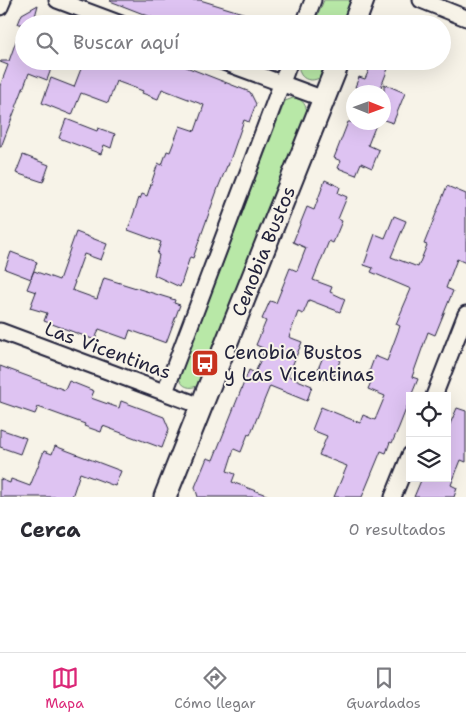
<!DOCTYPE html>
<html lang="es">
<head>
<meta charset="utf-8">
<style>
  body { margin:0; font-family:"Shantell Sans",sans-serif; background:#f2f2f3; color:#2b2b33 }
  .controls { position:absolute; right:15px; bottom:15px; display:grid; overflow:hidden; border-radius:0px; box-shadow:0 5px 20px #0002 }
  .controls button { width:45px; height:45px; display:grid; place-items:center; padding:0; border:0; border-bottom:1px solid #e1e1e2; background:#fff; color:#2b2b33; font:25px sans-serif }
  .compass { position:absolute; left:346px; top:85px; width:45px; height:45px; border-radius:50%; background:#fff; box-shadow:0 5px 20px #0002; rotate:91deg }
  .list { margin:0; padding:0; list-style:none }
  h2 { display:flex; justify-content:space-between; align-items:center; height:65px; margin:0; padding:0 20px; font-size:21px }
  h2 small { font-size:16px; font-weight:400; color:#7c7c81 }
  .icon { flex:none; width:28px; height:28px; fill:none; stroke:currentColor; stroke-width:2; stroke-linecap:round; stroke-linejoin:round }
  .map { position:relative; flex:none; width:466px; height:497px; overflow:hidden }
  .search { position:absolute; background:#fff; box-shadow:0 5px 20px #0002; left:15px; right:15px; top:15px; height:55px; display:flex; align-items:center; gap:12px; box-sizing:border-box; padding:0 18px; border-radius:28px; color:#7c7c81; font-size:19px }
  .sheet { height:155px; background:#fff }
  nav { display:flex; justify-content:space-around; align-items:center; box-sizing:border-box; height:70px; border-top:1px solid #e1e1e2; background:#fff; font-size:14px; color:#7c7c81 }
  nav a { display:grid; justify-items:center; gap:2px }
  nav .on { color:#db2777 }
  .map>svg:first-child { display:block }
  .green { fill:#b8e8a7; stroke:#6d8571 }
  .building { fill:#dec3f2; stroke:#22223b }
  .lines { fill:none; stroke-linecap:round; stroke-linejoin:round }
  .street-casing { stroke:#22223b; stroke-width:19 }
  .secondary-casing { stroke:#22223b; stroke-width:25 }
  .street { stroke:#f7f3e8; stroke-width:15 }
  .secondary { stroke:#f7f3e8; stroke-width:21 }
  .labels { text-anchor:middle; stroke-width:4; stroke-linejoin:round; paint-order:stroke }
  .street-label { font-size:19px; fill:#22223b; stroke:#f7f3e8 }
  .poi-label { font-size:19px; fill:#22223b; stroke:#f7f3e8; text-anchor:start }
</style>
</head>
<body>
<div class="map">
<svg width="466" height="497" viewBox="0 0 466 497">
  <rect width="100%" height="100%" fill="#f7f3e8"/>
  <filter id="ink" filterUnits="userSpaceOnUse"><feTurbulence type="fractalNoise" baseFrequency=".02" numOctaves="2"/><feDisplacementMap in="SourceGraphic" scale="10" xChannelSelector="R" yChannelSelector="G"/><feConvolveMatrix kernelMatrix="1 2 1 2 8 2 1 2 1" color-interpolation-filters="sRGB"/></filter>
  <g filter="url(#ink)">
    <path class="green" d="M324,0H351L342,24H314Z
      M300,61H327L321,77C308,85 295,76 300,61Z
      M293,98C301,98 305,103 307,111L199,385C190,390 182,387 179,378L285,101Z"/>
    <path class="building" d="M111,0H200L269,21L268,24H169L110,1Z
      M38,5L33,24H24V61H36L44,66L51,69L47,80L29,73L1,147H0V86L8,65L0,62L1,61H9L22,24H18L22,14Z
      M84,61H171L250,92L256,104L249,122L244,120L228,166H227L218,188L193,258L190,257L180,287L154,275L159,255L157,254L161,242L128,230L139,198L140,199L142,194L147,196L158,163L162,165L167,151L170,152L180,126L195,131L204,105L162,89L158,99L142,93L143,91L116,81L108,103L81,93L72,115L42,103L51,78L74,87Z
      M373,61H391L379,92H367L355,87L359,77L365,79Z
      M384,84L405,93L393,123L384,120Z
      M66,119L97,131L98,128L115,134L111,148L104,145L101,154L59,138Z
      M348,122H377L368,145L379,150L372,168L361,163L356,175L338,168L341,161L334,158Z
      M23,155L49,165L43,182L16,173Z
      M325,180L340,187L338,193L347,197L338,219L342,221L333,243L329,241L313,280L332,287L330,292L345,299L340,312L309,300L303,314L298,312L289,337L302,342L288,376L312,386L307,401L270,386L250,435L248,434L241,452L234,449L227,471L235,474L232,482L269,496V497H198L195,487L207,458L213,460L249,370L255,373L265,349L256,345L266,321L262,319L270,301L276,303L290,268L297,271L306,248L293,242L307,207L314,210Z
      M447,186L466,194V263L457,259L446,288L453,291L435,335L428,332L412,377L418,379L411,396H410V399L399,427L392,443L390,442L386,453L381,451L362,497H334L347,466L319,455L327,436L312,430L321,407L360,423L363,415L375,420L385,396L368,389L371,382L366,380L375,356L387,361L400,326L396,324L411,289L371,272L373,268L364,265L375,234L385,238L394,216L406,221L391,257L418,267L427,245L424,244Z
      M76,232L107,244L101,260L84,254L74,282H75L72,290L97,299L104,278L175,300L174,303L180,305L166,343L130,330L127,339L99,329L95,340L44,321L47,313L30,308L36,292L27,289L31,279L5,269L11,252L37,262L31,278L34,271L59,280Z
      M325,352L341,358L334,376L329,374L327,380L315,376Z
      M0,366L65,390L69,381L94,391L91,398L119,408L121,401L164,417L169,429L162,448L103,426L101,432L84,426L85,424L38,407L35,414L0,402Z
      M457,408L466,411V462L461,460L451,485L457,488L454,497H414L422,478H447V431Z
      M0,429L26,438L20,454L0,447Z
      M55,446L121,471L115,486L80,473L72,497H0V479L10,483L11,479L30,486L44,451L52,454Z"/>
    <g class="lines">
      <g class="street-casing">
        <path id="street" d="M57,0L121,24
          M421,0L466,18
          M0,7L3,0
          M304,24L313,0
          M221,61L324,99
          M0,331L201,406
          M165,392L290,61
          M434,396L466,314
          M393,497L410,455"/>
      </g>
      <g class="secondary-casing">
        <path id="secondary" d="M354,24L363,0
          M165,497L339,61"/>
      </g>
      <use href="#street" class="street"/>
      <use href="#secondary" class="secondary"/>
    </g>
  </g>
  <defs>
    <g id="bus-square" transform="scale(1.4375)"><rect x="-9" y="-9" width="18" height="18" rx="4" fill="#c8321e" stroke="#f7f3e8"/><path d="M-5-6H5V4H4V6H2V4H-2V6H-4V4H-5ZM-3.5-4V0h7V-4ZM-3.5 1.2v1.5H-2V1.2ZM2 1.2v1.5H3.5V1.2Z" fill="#fff"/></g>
  </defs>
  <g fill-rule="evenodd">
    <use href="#bus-square" x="205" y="363"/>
  </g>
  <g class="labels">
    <g class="street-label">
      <text transform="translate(263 251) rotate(-68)" y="7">Cenobia Bustos</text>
      <text transform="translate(108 350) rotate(20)" y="7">Las Vicentinas</text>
    </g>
    <g class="poi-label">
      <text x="224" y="359">Cenobia Bustos<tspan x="224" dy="22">y Las Vicentinas</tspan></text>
    </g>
  </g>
</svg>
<div class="controls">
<button><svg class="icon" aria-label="locate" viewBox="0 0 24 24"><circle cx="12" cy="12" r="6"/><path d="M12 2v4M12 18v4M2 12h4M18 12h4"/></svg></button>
<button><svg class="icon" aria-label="layers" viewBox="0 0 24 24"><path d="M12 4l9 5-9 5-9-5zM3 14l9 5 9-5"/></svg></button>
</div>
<svg class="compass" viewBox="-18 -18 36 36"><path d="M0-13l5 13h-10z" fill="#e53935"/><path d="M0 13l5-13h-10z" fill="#7c7c81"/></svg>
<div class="search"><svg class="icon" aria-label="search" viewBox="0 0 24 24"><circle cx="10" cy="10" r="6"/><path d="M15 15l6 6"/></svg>Buscar aquí</div>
</div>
<section class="sheet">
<h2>Cerca<small>0 resultados</small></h2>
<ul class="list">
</ul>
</section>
<nav>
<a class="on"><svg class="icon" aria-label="map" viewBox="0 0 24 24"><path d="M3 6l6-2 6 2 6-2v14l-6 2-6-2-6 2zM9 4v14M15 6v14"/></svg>Mapa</a>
<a><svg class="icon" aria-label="directions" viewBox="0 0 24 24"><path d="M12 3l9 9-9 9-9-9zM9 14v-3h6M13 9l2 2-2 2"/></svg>Cómo llegar</a>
<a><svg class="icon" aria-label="saved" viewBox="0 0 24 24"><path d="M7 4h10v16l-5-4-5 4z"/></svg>Guardados</a>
</nav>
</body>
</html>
